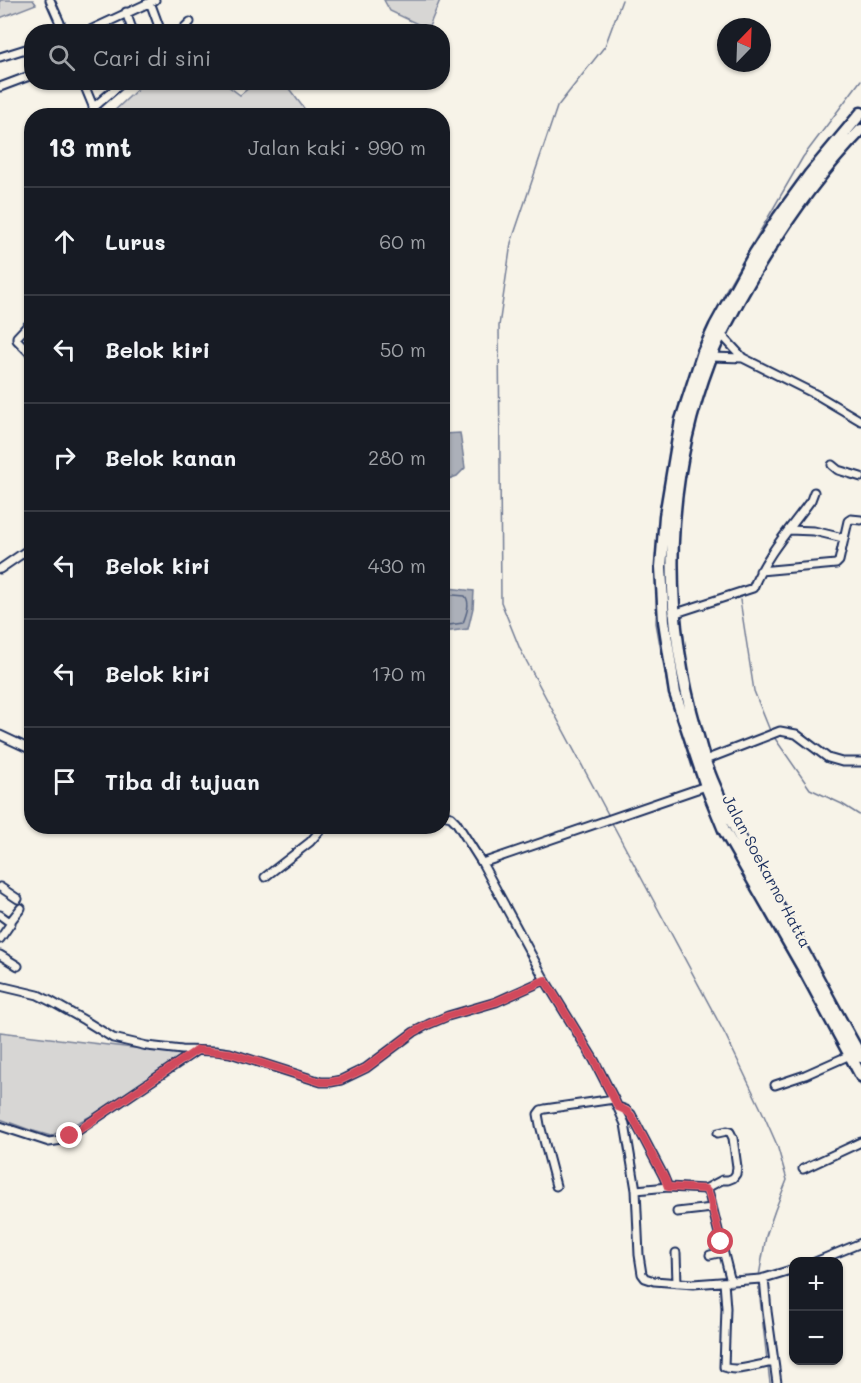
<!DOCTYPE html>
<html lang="id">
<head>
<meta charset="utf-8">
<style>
  body { margin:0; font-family:Mali,sans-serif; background:#20242c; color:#f1f3f6 }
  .controls { position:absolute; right:18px; bottom:18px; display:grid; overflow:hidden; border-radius:12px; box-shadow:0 2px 4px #0004 }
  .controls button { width:54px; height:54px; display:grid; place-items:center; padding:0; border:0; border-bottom:2px solid #363941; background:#171b24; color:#f1f3f6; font:30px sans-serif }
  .compass { position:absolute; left:717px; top:18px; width:54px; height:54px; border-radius:50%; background:#171b24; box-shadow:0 2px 4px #0004; rotate:23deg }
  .stop { position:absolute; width:18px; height:18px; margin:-14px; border:4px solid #d1495b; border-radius:50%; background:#fff }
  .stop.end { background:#d1495b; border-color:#fff; box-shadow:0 2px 6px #0008 }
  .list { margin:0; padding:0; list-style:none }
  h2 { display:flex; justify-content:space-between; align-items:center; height:78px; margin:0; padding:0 24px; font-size:26px }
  h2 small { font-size:20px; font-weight:400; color:#9ea1a6 }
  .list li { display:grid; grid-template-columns:39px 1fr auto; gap:18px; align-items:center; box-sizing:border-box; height:108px; padding:0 24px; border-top:2px solid #363941 }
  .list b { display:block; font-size:22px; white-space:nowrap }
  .list em { font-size:20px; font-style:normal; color:#9ea1a6 }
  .icon { flex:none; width:33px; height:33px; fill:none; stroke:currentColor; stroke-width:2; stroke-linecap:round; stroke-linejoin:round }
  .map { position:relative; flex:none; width:861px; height:1383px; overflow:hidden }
  .search { position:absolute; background:#171b24; box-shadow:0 2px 4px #0004; left:24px; top:24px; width:426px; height:66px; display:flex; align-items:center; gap:15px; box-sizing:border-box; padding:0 21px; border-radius:24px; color:#9ea1a6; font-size:22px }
  .panel { position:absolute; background:#171b24; box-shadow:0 2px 4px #0004; left:24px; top:108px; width:426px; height:726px; border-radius:24px }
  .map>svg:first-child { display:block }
  .green { fill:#d7d6d4; stroke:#798299; stroke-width:1.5 }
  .water { fill:#acb0b9; stroke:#727c95; stroke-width:1.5 }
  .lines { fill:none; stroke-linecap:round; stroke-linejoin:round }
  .shore { stroke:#556382; stroke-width:1.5 }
  .stream { stroke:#727c95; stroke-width:1.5 }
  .minor-casing { stroke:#1b2f5e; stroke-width:11 }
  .highway-casing { stroke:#1b2f5e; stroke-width:15 }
  .minor { stroke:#f7f3e8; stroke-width:7 }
  .highway { stroke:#f7f3e8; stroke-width:10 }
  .route { stroke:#d1495b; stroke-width:8 }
  .labels { text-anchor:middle; stroke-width:4.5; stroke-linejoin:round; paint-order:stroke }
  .street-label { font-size:16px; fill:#1b2f5e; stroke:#f7f3e8 }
</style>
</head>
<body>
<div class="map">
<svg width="861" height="1383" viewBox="0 0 861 1383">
  <rect width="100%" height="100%" fill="#f7f3e8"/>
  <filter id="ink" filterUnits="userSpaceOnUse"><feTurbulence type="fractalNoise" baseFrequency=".0167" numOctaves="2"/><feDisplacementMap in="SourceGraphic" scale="12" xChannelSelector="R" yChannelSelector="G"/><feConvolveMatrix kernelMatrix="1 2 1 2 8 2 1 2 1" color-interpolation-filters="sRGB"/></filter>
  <g filter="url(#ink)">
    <path class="green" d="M0,0H33L36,4L0,18Z
      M384,0H440L428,29L390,11Z
      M144,83H224L240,95L255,83H273L287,86L309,115H110Z
      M0,1032L183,1054L93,1115L51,1136L30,1130L0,1119Z"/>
    <path class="water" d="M460,433L465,468L457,476L443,481V434Z
      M448,588L474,591L473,608L468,629L443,632V589Z"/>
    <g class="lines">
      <path class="shore" d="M442,594L465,596C471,603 466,615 463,623L442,626"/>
      <path class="stream" d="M716,313L726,290L803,157L861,80
        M677,416L679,404L689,378
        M657,585L656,623L668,689L692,767L700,786
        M740,600L754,691L771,733
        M774,737L810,789L842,804L861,816
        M609,816L520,649L501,602L499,326L511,243L557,107L605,46L622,0
        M612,823L726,1036L762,1111L777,1145L787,1180L775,1210L766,1236L759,1276
        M731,853L840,1048
        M857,1079L861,1086
        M758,1281L767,1360
        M768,1367L770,1383"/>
      <g class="minor-casing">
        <path id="minor" d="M50,0L64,32
          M150,2L161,32
          M126,12L133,32
          M86,32L155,0
          M180,32L190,22
          M0,57L32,47
          M83,82L97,116
          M0,87L32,75
          M93,108L123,82
          M32,321L17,337V340L32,355
          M721,334L743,358
          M711,357L743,358L817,395L861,421
          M832,465L838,470L861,477
          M789,530L814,531L843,538
          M0,569L32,547
          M760,571L836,564L839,561L848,521L851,519L861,520
          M673,614L753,588C766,555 790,529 811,500L814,492
          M0,735L32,750
          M705,760L780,731L796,734L828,758L842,762H861
          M442,815L451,817L456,822L482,863L545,980L594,1060L614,1099L625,1124L636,1190L639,1255L642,1274L645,1278L654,1281L693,1284L761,1279L794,1269
          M482,863L706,786
          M265,877L310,842L324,826
          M0,887L18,899
          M0,915L11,923L0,939
          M10,922L21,908
          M0,955L18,966
          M0,986L38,995L52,1002L84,1020L113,1038L147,1046L182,1050L216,1051L230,1053L321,1082H331L341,1080L366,1068L414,1032L429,1024L448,1016L496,1002L545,980
          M775,1085L805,1075L850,1055
          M618,1107L626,1110L631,1114L663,1175L668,1187L705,1189L722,1180H728L733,1178L736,1174L737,1167L733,1138L730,1132L727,1131L718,1133
          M0,1126L49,1142L62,1140L70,1136L196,1051
          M803,1169L861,1142
          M556,1186L540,1125L538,1114L541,1110L545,1109L614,1099
          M705,1189L709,1194L731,1282
          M636,1190L668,1187
          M677,1212L712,1208
          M676,1253L677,1283
          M710,1255L723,1252
          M815,1262L861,1243
          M764,1278L767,1311L777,1383
          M724,1282L726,1308L724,1367C738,1373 758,1364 774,1362"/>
      </g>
      <g class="highway-casing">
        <path id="highway" d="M861,113L810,174L778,218L755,253L715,326L703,352L681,420L665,516L661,567L664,621L675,693L706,786L724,830L802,966L861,1076
          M861,130C812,180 773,239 739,300C729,320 717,339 710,360C664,481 661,609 697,733C700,744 703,756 707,767C726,818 756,865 782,913C809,961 834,1009 861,1057"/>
      </g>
      <use href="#minor" class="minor"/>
      <use href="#highway" class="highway"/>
    </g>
  </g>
  <g class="lines" filter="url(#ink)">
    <path class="route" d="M70,1136L197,1050L230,1053L321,1082H331L341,1080L366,1068L414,1032L429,1024L448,1016L496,1002L545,980L594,1060L618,1107C626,1110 630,1112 634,1120L665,1179L668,1187L705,1189L709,1194L721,1242"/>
  </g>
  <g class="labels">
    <g class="street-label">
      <text transform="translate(767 871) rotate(62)" y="6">Jalan Soekarno Hatta</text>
    </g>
  </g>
</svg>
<div class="controls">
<button>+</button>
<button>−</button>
</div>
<svg class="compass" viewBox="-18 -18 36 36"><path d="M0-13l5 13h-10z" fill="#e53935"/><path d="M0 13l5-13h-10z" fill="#9ea1a6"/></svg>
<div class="stop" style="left:721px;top:1242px"></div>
<div class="stop end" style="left:70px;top:1136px"></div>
<div class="search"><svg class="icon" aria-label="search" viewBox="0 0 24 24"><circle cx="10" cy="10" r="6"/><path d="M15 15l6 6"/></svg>Cari di sini</div>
<section class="panel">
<h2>13 mnt<small>Jalan kaki · 990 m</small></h2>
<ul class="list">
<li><svg class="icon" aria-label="ahead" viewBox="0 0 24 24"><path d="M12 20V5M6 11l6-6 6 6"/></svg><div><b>Lurus</b></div><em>60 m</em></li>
<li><svg class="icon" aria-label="left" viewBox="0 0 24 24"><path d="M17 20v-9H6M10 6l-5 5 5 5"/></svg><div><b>Belok kiri</b></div><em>50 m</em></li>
<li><svg class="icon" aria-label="right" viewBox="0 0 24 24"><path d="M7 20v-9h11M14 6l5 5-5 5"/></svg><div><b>Belok kanan</b></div><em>280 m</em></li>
<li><svg class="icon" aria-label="left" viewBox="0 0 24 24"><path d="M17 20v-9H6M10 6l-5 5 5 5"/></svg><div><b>Belok kiri</b></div><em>430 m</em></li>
<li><svg class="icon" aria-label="left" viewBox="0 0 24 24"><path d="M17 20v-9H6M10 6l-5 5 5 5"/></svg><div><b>Belok kiri</b></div><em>170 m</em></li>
<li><svg class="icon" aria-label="arrive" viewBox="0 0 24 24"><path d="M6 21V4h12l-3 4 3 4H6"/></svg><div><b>Tiba di tujuan</b></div></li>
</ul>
</section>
</div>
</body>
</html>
